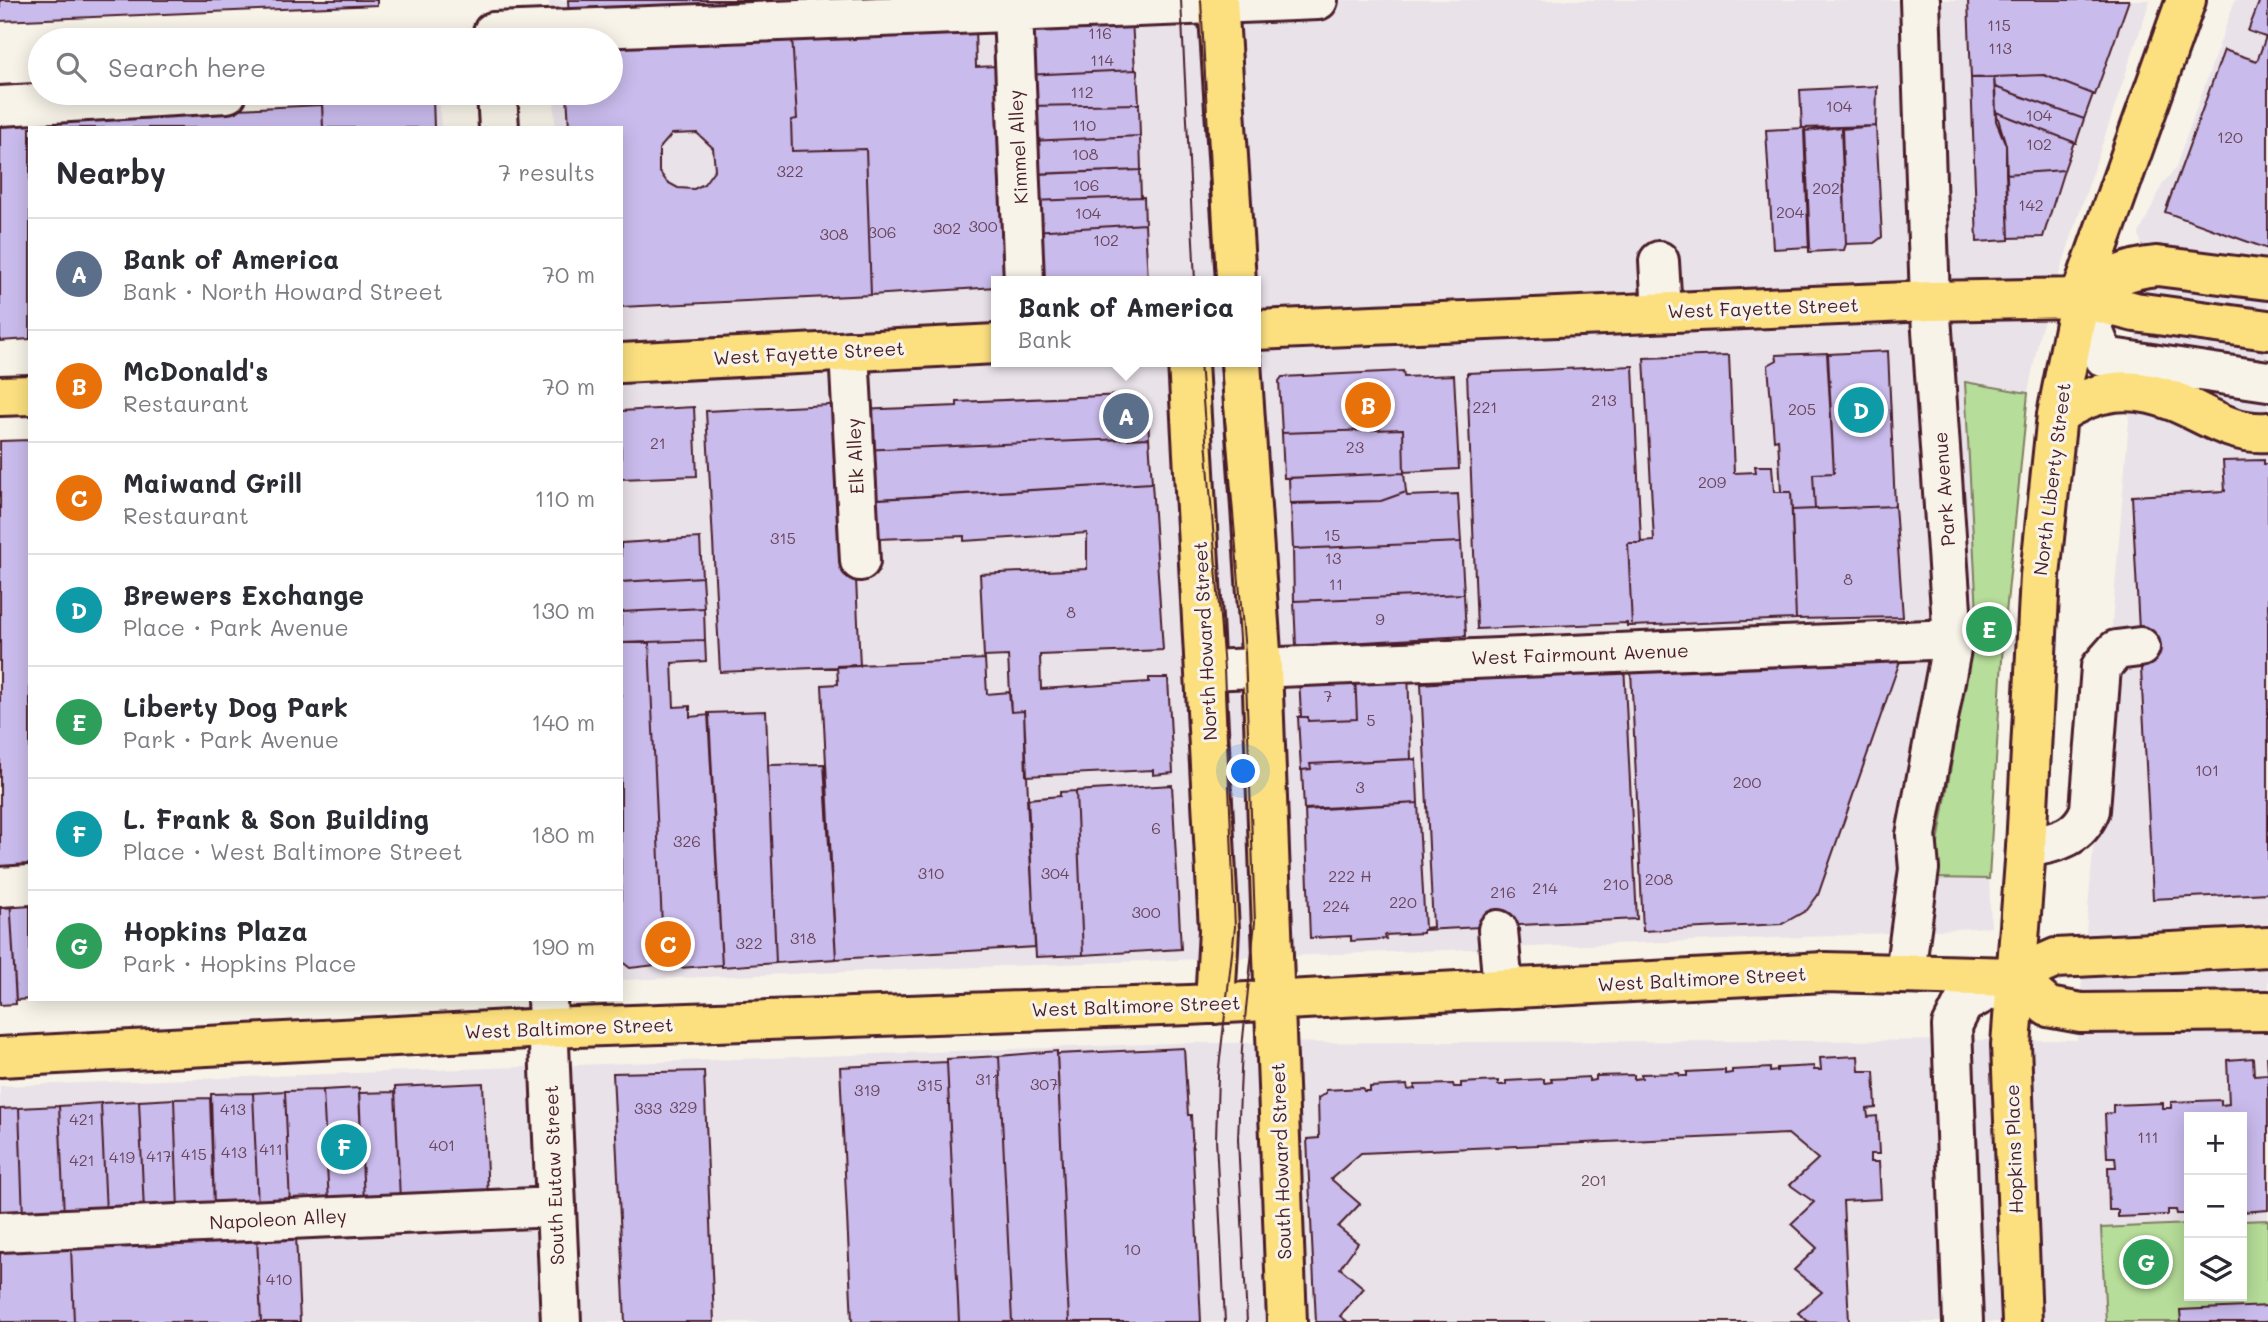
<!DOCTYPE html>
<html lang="en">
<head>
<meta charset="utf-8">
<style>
  body { margin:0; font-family:Mali,sans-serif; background:#f2f2f3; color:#2b2b33 }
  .controls { position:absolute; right:21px; bottom:21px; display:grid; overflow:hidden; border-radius:0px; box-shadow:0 4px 18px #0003 }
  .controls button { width:63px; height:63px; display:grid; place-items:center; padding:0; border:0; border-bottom:2px solid #e1e1e2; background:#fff; color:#2b2b33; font:35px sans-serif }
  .you { position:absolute; left:1244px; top:772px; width:24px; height:24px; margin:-18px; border:5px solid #fff; border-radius:50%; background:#1a73e8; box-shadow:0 0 0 10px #1a73e833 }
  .badge { display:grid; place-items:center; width:46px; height:46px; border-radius:50%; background:#4a1f2b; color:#fff; font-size:23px; font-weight:700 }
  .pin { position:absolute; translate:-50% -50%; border:4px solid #fff; box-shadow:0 2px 7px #0006 }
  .popup { position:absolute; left:991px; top:276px; width:270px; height:91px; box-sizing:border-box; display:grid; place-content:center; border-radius:0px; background:#fff; filter:drop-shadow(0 2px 5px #0005); font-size:23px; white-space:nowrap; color:#7c7c81 }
  .popup b { font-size:26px; color:#2b2b33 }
  .popup::after { content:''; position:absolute; left:50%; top:100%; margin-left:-14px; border:14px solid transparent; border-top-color:#fff }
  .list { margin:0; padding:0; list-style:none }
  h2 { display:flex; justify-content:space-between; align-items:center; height:91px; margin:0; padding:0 28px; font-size:30px }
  h2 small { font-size:23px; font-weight:400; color:#7c7c81 }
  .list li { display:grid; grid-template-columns:46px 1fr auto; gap:21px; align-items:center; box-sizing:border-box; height:112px; padding:0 28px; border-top:2px solid #e1e1e2 }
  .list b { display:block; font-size:26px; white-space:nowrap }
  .list p { margin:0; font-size:23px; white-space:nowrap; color:#7c7c81 }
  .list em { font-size:23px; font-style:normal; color:#7c7c81 }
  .icon { flex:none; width:38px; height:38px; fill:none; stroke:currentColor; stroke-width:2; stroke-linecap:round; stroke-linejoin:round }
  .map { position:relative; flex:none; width:2268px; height:1322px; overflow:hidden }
  .search { position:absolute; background:#fff; box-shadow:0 4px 18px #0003; left:28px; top:28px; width:595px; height:77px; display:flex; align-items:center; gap:18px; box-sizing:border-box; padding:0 24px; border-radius:38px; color:#7c7c81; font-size:26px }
  .panel { position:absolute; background:#fff; box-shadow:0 4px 18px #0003; left:28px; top:126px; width:595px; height:875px; border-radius:0px }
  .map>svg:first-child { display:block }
  .built { fill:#e9e2e9; fill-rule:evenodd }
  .green { fill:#b6dd99; stroke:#807e62; stroke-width:2 }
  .building { fill:#c9bbec; stroke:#4a1f2b; stroke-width:2; fill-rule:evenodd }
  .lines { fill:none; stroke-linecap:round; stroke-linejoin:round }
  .minor-casing { stroke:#4a1f2b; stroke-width:44 }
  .major-casing { stroke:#4a1f2b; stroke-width:44 }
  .minor { stroke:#f7f3e8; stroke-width:38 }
  .major { stroke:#fce080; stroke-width:38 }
  .tram { stroke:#4a1f2b; stroke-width:2 }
  .labels { text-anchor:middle; stroke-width:6; stroke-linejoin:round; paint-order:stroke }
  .number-label { font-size:16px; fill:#6a465b }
  .street-label { font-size:19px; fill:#4a1f2b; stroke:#f7f3e8 }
</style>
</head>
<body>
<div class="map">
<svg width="2268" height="1322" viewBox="0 0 2268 1322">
  <rect width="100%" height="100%" fill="#f7f3e8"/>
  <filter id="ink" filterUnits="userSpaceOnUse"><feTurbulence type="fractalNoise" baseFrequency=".0143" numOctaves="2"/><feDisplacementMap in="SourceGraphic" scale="14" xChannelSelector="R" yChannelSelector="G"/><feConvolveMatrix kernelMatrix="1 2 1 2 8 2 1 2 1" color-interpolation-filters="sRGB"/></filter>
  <g filter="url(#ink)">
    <path class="built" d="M549,0H2150L2040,332L2028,393L1965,383L1977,614L1932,877L1989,879L1991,927L1832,936L621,980V128H555L554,93H611V40H551ZM996,281H1256V362H996Z
      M2235,0H2268V1322H0V1086L1178,1043L2077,1040L2143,253L2139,234L2163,183L2175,169ZM2189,1117H2242V1296H2189Z
      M317,93H439L441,128H319Z"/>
    <path class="green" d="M1965,382L2028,393L2003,643L1989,879L1932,878L1977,614Z
      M2268,1220V1322H2106L2101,1228L2189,1224V1296H2242V1221Z"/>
    <path class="building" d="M0,0H377V5L0,21Z
      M568,0H728V6L569,17Z
      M728,0H823L728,6Z
      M1968,0H2129L2095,95L2044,75L1971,78Z
      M2260,0H2268V38L2248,31Z
      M1132,20L1135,70L1024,75L1022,26Z
      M975,26L976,67L996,66L1023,281H996V287L871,295L866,149L792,151L791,120L797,119L792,35Z
      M792,35L797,119L791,120L792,151L866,149L871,295L621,307V128H569L567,93H611V47ZM697,133L713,148L715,169L704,184L694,189L678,188L667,182L659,171V149L672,134Z
      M2266,37L2268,38V249L2165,212L2224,50L2257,61Z
      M1137,70L1139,104L1028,106L1024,75Z
      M2044,75L2093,94L2084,119L1995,87L1994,77Z
      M1994,77L1996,121L2006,145L2009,240L1977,242L1971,78Z
      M1877,86L1876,126L1802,128L1800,90Z
      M1995,87L2084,119L2076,143L1996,112Z
      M433,97L434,128H323L322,101Z
      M1139,104L1140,136L1029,141L1028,106Z
      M322,105L323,128H30V339L0,341V120Z
      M1996,112L2074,142L2064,170L2006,174V145Z
      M1876,126L1882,237L1874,243L1846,244L1841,129Z
      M1842,127L1846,244L1844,250L1809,252L1804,131Z
      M1805,128L1810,247L1809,251V247L1773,249L1766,130Z
      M1140,136L1141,170L1039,174V165L1029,166V141Z
      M1140,170L1141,197L1031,201L1030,174Z
      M2064,170L2043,237L2009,238L2006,174Z
      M1144,197L1145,224L1033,231L1031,201Z
      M1145,224L1148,281H1033V231Z
      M1888,351L1895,506L1815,509L1813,474L1834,473L1828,354Z
      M1827,353L1834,473L1813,474L1815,509L1792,510L1791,492H1781L1778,439L1774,440L1768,365L1777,360L1776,355Z
      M1729,355L1734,473L1756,472L1755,466H1772L1774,492H1791L1796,619L1632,626L1628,543L1654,541L1644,358Z
      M1633,366L1641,543H1628L1632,626H1627V623L1477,629L1467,373Z
      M1403,371L1404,377L1454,375L1459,469L1404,472L1403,429L1282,433L1279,381L1282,377Z
      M1125,395L1148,413L1149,438L860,450L858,410L957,406V402Z
      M848,404L860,666L720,672L706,411Z
      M694,407L697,476L621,479V411Z
      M1403,429L1404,473L1284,478L1282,433Z
      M1149,438L1152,483L858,500L860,450Z
      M30,440V865L0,867V441Z
      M2264,460V464H2268V893L2153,899L2132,496L2225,491L2223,461Z
      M1404,473L1406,492L1381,501L1290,503L1289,478Z
      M1152,483L1163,650L1040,655L1041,689L1149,682V678H1168L1173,773L1153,775V770L1026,776L1024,711L1011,712L1008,656L984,657L980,574L1087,569V533L964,541V536L877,539L863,500Z
      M1406,492L1407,496L1458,494L1461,542L1293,549L1291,504L1381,501Z
      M1895,506L1903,617L1796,619L1792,510Z
      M700,538L702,577L621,582V543Z
      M1461,542L1464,594L1294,601L1293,549Z
      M702,577L704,608L621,612V582Z
      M1464,594L1466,636L1296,646L1294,601Z
      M704,608L705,640L621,643V612Z
      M705,640L706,661L672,663L674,707L690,706V717L709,715L722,965L664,969L649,642Z
      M649,642L664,969V964L630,968L621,961V643Z
      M1888,657L1900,661L1818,895L1807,910L1782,924L1643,931L1631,669Z
      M985,659L987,694L1009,692L1011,712L1024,711L1035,947L836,959L822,685L838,684L837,666Z
      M1624,664L1637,919L1423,930V933L1385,935L1386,939L1351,941V936L1310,938L1305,810L1418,803L1425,928L1433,927L1421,684L1448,682V669Z
      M1408,670L1411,759L1310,764L1311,769L1301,770L1298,717H1308V721L1357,719L1355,673Z
      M1355,673L1357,719L1308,721V717H1298L1301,716L1299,676Z
      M766,711L776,963L722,967L708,713Z
      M1416,759L1418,803L1304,809L1302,770L1311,769L1310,764Z
      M824,764L836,959L776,963L768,765Z
      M1172,785L1181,949L1083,955L1076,791Z
      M1076,791L1083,955L1036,957L1027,799L1060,796V792Z
      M30,896V999H34L16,1000L10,897Z
      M0,897H10L16,1004L0,1005Z
      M1184,1048L1188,1115H1191L1201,1322H1069L1057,1054Z
      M1057,1051L1069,1322H1012L999,1056Z
      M999,1056L1012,1322H959L947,1062V1059Z
      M1858,1056L1859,1071H1874L1876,1108L1867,1109L1868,1117L1877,1116L1879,1154H1870V1162H1879L1881,1199L1843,1201L1849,1322H1316L1307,1139L1319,1138L1318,1098L1326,1093V1090L1363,1088L1364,1091H1370V1087L1407,1085L1408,1090L1415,1089V1085L1453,1084L1454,1087H1461V1083L1498,1081V1085H1506V1081L1544,1079V1083L1552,1082L1551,1079L1589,1077V1081L1596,1080V1076L1634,1075V1079L1642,1078L1641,1074L1679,1073L1680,1076H1687V1072L1725,1070V1074L1732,1073V1070L1770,1068V1072L1777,1071V1068L1814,1066V1070H1821L1820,1058Z
      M2267,1057H2268V1210L2242,1212V1117H2189V1214H2177L2176,1210H2168V1215L2118,1217V1210H2109L2108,1167H2116L2115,1157H2107L2105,1114L2113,1113V1105L2163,1103V1108H2171V1102L2221,1100V1105L2229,1104L2227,1060L2253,1058L2254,1075L2268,1074Z
      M947,1062L959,1322H852L840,1067Z
      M704,1071L714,1322H625L613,1073Z
      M483,1083L488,1197L400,1200L395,1087Z
      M359,1088L364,1202L329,1203L323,1090Z
      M323,1090L329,1203L290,1205L285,1091Z
      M285,1091L290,1205L258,1207L253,1093Z
      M395,1092L400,1200L364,1202L359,1093Z
      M253,1093L258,1207L214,1208L211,1094Z
      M210,1098L214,1208L178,1210L174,1099Z
      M174,1099L178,1210L144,1211L139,1101Z
      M139,1101L144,1211L106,1213L101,1103Z
      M101,1103L106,1213L64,1215L59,1106Z
      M59,1106L64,1215L23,1217L19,1108Z
      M19,1108L23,1217L0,1218V1109Z
      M1788,1134L1818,1159L1790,1185L1814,1202L1791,1224L1817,1248L1794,1270L1822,1292L1798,1313L1809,1322H1348L1340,1316L1364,1288L1340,1268L1358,1243L1338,1227L1360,1204L1331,1179L1361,1153Z
      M296,1236L300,1322H261L257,1237Z
      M257,1237L261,1322H74L71,1246Z
      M71,1246L74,1322H0V1249Z
      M2268,1306V1322H2181L2180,1310Z"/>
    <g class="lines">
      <g class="minor-casing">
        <path id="minor" d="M1013,12L1024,281
          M493,32L1318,0
          M497,93L499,128
          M0,106L227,93
          M1659,261L1662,312
          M2080,298L2104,357L2268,381
          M849,351L860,561
          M1207,670L1953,639
          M2026,848C2055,842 2078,840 2090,810L2101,667L2116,650L2140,647
          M0,887L30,885
          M1498,930L1503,989
          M1905,973L1919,869L1916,835L1953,639L1930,301L1920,0
          M547,999L561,1322
          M0,1232L556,1207
          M1963,1322L1952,1026L1963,1004L2014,977"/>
      </g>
      <g class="major-casing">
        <path id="major" d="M1218,0L1236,281
          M2080,298C2108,280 2123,269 2157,266L2268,280
          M1256,330L1930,301L2080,298L2135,312L2268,330
          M1188,362L1219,930L1215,1004
          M1241,362L1262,667L1287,1322
          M621,363L996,344
          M0,396L30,395
          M2057,415C2095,389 2131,384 2176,402C2207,415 2232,435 2268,432
          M2014,977L2048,1007L2081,1013L2268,1011
          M0,1057L548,1028L1189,1005L1825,972L2014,977L2056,958L2268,947
          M2022,1322L2011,1045L2026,848L2040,576L2057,415L2080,298L2186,0"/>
      </g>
      <use href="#minor" class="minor"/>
      <use href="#major" class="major"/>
      <path class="tram" d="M1181,0L1195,281
        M1201,0L1216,281
        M1200,362L1224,669L1235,927L1218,1076L1216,1139L1225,1322
        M1220,362L1245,652L1255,922L1242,1048L1238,1139L1247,1322"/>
    </g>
  </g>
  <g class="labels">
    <g class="number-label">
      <text x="1999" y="31">115</text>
      <text x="1100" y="39">116</text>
      <text x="2000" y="54">113</text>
      <text x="1102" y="66">114</text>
      <text x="1082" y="98">112</text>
      <text x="1839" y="112">104</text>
      <text x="2039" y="121">104</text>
      <text x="1084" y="131">110</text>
      <text x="2230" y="143">120</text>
      <text x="2039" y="150">102</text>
      <text x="1085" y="160">108</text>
      <text x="790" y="177">322</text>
      <text x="1086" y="191">106</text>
      <text x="1826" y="194">202</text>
      <text x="2031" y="211">142</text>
      <text x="1790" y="218">204</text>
      <text x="1088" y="219">104</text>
      <text x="983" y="232">300</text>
      <text x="947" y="234">302</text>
      <text x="882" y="238">306</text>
      <text x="834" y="240">308</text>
      <text x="1106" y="246">102</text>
      <text x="1604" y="406">213</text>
      <text x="1485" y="413">221</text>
      <text x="1802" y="415">205</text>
      <text x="658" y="449">21</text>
      <text x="1355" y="453">23</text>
      <text x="1712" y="488">209</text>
      <text x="1332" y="541">15</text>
      <text x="783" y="544">315</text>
      <text x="1333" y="564">13</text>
      <text x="1848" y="585">8</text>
      <text x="1336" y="590">11</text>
      <text x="1071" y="618">8</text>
      <text x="1380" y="625">9</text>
      <text x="1328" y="702">7</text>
      <text x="1371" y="726">5</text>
      <text x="2207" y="776">101</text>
      <text x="1747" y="788">200</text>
      <text x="1360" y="793">3</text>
      <text x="1156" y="834">6</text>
      <text x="687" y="847">326</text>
      <text x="931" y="879">310</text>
      <text x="1055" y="879">304</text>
      <text x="1350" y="882">222 H</text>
      <text x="1659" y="885">208</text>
      <text x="1616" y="890">210</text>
      <text x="1545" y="894">214</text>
      <text x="1503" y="898">216</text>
      <text x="1403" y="908">220</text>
      <text x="1336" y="912">224</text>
      <text x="1146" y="918">300</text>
      <text x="803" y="944">318</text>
      <text x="749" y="949">322</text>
      <text x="987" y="1085">311</text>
      <text x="1044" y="1090">307</text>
      <text x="930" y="1091">315</text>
      <text x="867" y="1096">319</text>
      <text x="683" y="1113">329</text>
      <text x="648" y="1114">333</text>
      <text x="233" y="1115">413</text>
      <text x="82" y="1125">421</text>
      <text x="2148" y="1143">111</text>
      <text x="442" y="1151">401</text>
      <text x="271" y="1155">411</text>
      <text x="234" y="1158">413</text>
      <text x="194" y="1160">415</text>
      <text x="159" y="1162">417</text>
      <text x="122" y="1163">419</text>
      <text x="82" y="1166">421</text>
      <text x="1594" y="1186">201</text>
      <text x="1132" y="1255">10</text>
      <text x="279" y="1285">410</text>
    </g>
    <g class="street-label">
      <text transform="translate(1018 147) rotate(-93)" y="7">Kimmel Alley</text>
      <text transform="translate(1763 308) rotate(-2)" y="7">West Fayette Street</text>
      <text transform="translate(809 353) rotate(-3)" y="7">West Fayette Street</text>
      <text transform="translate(855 456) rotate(-93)" y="7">Elk Alley</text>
      <text transform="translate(2052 479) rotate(-83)" y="7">North Liberty Street</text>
      <text transform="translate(1944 489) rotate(-94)" y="7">Park Avenue</text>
      <text transform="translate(1205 641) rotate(-93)" y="7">North Howard Street</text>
      <text transform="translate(1580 654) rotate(-2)" y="7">West Fairmount Avenue</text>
      <text transform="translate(1702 979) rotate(-3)" y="7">West Baltimore Street</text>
      <text transform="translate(1136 1006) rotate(-2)" y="7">West Baltimore Street</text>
      <text transform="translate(569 1028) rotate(-2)" y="7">West Baltimore Street</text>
      <text transform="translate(2014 1149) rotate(-92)" y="7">Hopkins Place</text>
      <text transform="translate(1281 1161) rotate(-92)" y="7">South Howard Street</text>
      <text transform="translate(554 1175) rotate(-92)" y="7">South Eutaw Street</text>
      <text transform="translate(278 1219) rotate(-3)" y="7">Napoleon Alley</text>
    </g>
  </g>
</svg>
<div class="controls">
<button>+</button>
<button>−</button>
<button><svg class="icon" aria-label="layers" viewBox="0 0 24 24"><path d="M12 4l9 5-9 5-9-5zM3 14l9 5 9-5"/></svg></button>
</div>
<div class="you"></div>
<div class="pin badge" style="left:1126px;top:416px;background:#5c6f8a">A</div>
<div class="popup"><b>Bank of America</b>Bank</div>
<div class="pin badge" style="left:1368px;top:405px;background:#e8710a">B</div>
<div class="pin badge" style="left:668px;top:944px;background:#e8710a">C</div>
<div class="pin badge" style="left:1861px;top:410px;background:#0f9aa8">D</div>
<div class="pin badge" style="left:1989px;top:629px;background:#2e9e5b">E</div>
<div class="pin badge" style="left:344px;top:1147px;background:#0f9aa8">F</div>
<div class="pin badge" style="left:2146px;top:1262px;background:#2e9e5b">G</div>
<div class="search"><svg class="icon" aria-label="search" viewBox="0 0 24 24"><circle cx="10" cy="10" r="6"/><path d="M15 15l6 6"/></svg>Search here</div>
<section class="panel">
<h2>Nearby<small>7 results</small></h2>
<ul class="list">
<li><span class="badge" style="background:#5c6f8a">A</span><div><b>Bank of America</b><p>Bank · North Howard Street</p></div><em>70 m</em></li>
<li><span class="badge" style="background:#e8710a">B</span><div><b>McDonald's</b><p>Restaurant</p></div><em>70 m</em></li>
<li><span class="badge" style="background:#e8710a">C</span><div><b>Maiwand Grill</b><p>Restaurant</p></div><em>110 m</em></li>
<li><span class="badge" style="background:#0f9aa8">D</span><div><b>Brewers Exchange</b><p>Place · Park Avenue</p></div><em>130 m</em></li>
<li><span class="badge" style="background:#2e9e5b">E</span><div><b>Liberty Dog Park</b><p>Park · Park Avenue</p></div><em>140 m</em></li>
<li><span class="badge" style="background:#0f9aa8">F</span><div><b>L. Frank &amp; Son Building</b><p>Place · West Baltimore Street</p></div><em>180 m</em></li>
<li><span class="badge" style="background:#2e9e5b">G</span><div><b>Hopkins Plaza</b><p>Park · Hopkins Place</p></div><em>190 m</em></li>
</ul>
</section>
</div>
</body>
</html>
